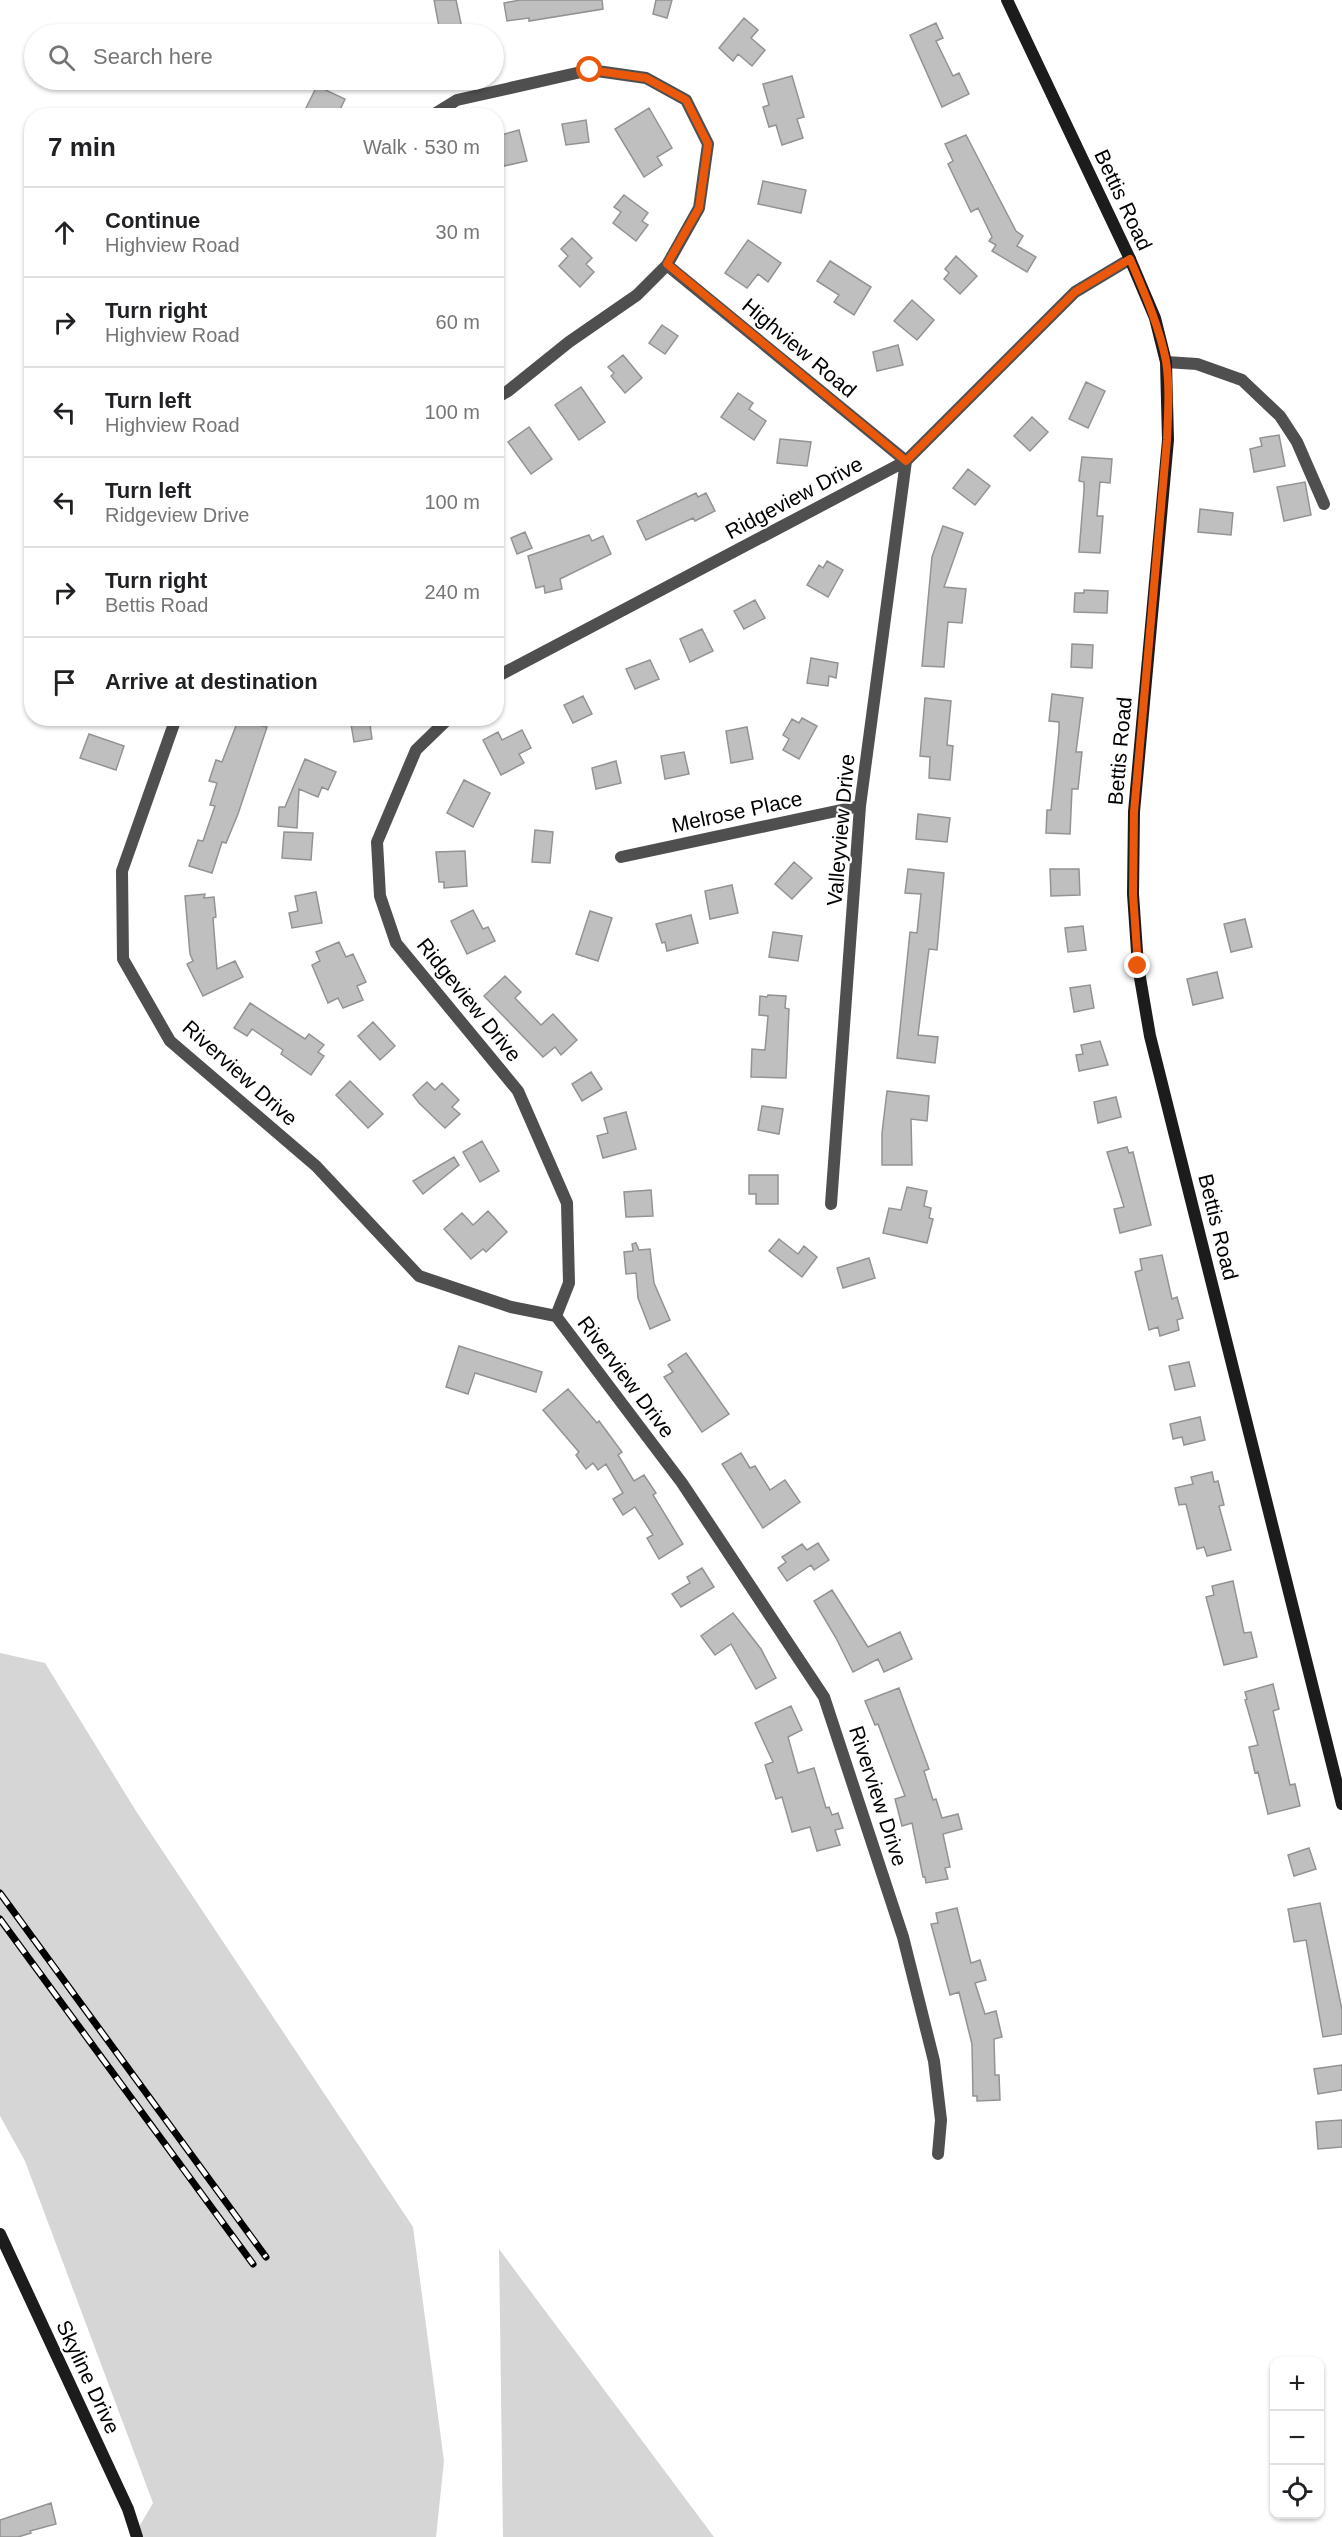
<!DOCTYPE html>
<html lang="en">
<head>
<meta charset="utf-8">
<style>
  body { margin:0; font-family:Arial,sans-serif; background:#f2f2f2; color:#202124 }
  .controls { position:absolute; right:18px; bottom:18px; display:grid; overflow:hidden; border-radius:12px; box-shadow:0 2px 4px #0004 }
  .controls button { width:54px; height:54px; display:grid; place-items:center; padding:0; border:0; border-bottom:2px solid #e0e0e0; background:#fff; color:#202124; font:30px sans-serif }
  .stop { position:absolute; width:18px; height:18px; margin:-14px; border:4px solid #ea580c; border-radius:50%; background:#fff }
  .stop.end { background:#ea580c; border-color:#fff; box-shadow:0 2px 6px #0008 }
  .list { margin:0; padding:0; list-style:none }
  h2 { display:flex; justify-content:space-between; align-items:center; height:78px; margin:0; padding:0 24px; font-size:26px }
  h2 small { font-size:20px; font-weight:400; color:#757577 }
  .list li { display:grid; grid-template-columns:39px 1fr auto; gap:18px; align-items:center; box-sizing:border-box; height:90px; padding:0 24px; border-top:2px solid #e0e0e0 }
  .list b { display:block; font-size:22px; white-space:nowrap }
  .list p { margin:0; font-size:20px; white-space:nowrap; color:#757577 }
  .list em { font-size:20px; font-style:normal; color:#757577 }
  .icon { flex:none; width:33px; height:33px; fill:none; stroke:currentColor; stroke-width:2; stroke-linecap:round; stroke-linejoin:round }
  .map { position:relative; flex:none; width:1342px; height:2537px; overflow:hidden }
  .search { position:absolute; background:#fff; box-shadow:0 2px 4px #0004; left:24px; top:24px; width:480px; height:66px; display:flex; align-items:center; gap:15px; box-sizing:border-box; padding:0 21px; border-radius:33px; color:#757577; font-size:22px }
  .panel { position:absolute; background:#fff; box-shadow:0 2px 4px #0004; left:24px; top:108px; width:480px; height:618px; border-radius:24px }
  .map>svg:first-child { display:block }
  .green { fill:#d6d6d6 }
  .building { fill:#bfbfbf; stroke:#939393; stroke-width:1.5 }
  .lines { fill:none; stroke-linecap:round; stroke-linejoin:round }
  .street { stroke:#4f4f4f; stroke-width:12 }
  .secondary { stroke:#1c1c1c; stroke-width:12 }
  .rail-casing { stroke:#000; stroke-width:7 }
  .rail { stroke:#fff; stroke-width:4.5; stroke-dasharray:14; stroke-linecap:butt }
  .route { stroke:#ea580c; stroke-width:8 }
  .labels { text-anchor:middle; stroke-width:4.5; stroke-linejoin:round; paint-order:stroke }
  .street-label { font-size:21px; fill:#000; stroke:#fff }
</style>
</head>
<body>
<div class="map">
<svg width="1342" height="2537" viewBox="0 0 1342 2537">
  <rect width="100%" height="100%" fill="#fff"/>
  <path class="green" d="M0,1653L45,1663L136,1811L413,2227L444,2461L436,2537H133L153,2503L25,2161L0,2116Z
    M499,2249L714,2537H503Z"/>
  <path class="building" d="M434,0H456L462,28L440,32Z
    M520,0H602L603,9L529,21V18L507,21L504,3Z
    M656,0H672L667,18L653,14Z
    M744,18L758,30L751,38L765,50L752,66L738,54L733,61L719,48Z
    M936,23L943,38L936,41L953,76L959,73L969,94L942,107L910,35Z
    M792,76L804,117L797,119L803,138L782,145L776,125L769,127L763,107L769,105L763,84Z
    M317,86L345,99L337,116H302Z
    M649,108L672,148L657,157L662,165L644,177L615,129Z
    M586,120L589,142L566,145L562,124Z
    M519,130L527,161L504,166L497,136Z
    M966,135L1016,231L1023,236L1017,246L1036,257L1027,272L992,251L996,245L989,241L992,237L978,208L971,212L948,164L953,161L945,144Z
    M763,181L806,190L801,213L758,204Z
    M624,195L648,213L642,221L648,225L636,241L613,223L621,212L614,207Z
    M572,238L592,258L586,264L594,272L580,287L559,266L568,256L561,249Z
    M748,240L781,263L768,282L758,274L747,288L725,273Z
    M956,256L977,276L960,294L944,279L949,273L945,269Z
    M830,261L871,287L854,315L834,302L839,295L817,281Z
    M912,300L934,320L917,340L894,321Z
    M662,325L678,336L665,354L649,343Z
    M898,345L903,365L877,371L873,352Z
    M623,355L642,378L625,393L611,376L614,373L608,367Z
    M1086,382L1105,391L1088,428L1069,419Z
    M581,387L605,422L579,440L555,405Z
    M738,393L753,403L749,409L766,421L754,440L721,417Z
    M1032,417L1048,432L1030,451L1014,436Z
    M529,427L552,459L531,474L508,442Z
    M1279,435L1285,466L1254,472L1250,449L1262,446L1260,438Z
    M780,439L811,442L807,466L777,463Z
    M1082,457L1112,459L1110,483L1100,482L1097,516H1103L1100,553L1079,552L1084,491V482L1079,481Z
    M968,469L990,486L975,505L953,488Z
    M1305,482L1311,515L1284,521L1277,487Z
    M696,493L698,497L706,493L715,511L695,521L693,518L646,540L637,521Z
    M1200,509L1233,513L1231,535L1198,532Z
    M943,526L963,533L944,587L966,589L962,623L948,622L944,667L922,666L932,557Z
    M525,532L532,548L517,554L511,538Z
    M589,535L592,541L603,536L611,554L560,579L562,589L545,593L544,586L536,588L528,556Z
    M827,561L843,570L828,597L807,585L819,565L823,568Z
    M1084,590L1108,591L1107,613L1074,612L1075,593H1084Z
    M755,600L765,618L744,629L734,611Z
    M702,629L713,651L690,662L680,639Z
    M1072,644L1093,645L1092,668L1071,667Z
    M811,658L838,663L836,678L829,676L828,686L807,683Z
    M650,660L659,679L635,689L626,669Z
    M1052,694L1083,698L1076,752H1082L1078,789H1072L1070,834L1046,833L1047,810H1051L1059,731V722L1049,721Z
    M583,696L592,714L573,723L564,705Z
    M925,698L951,701L947,745L953,746L950,780L929,778L930,757L920,756Z
    M239,718H265L262,726L267,727L238,814L226,843L222,842L212,873L189,866L198,840L203,841L215,806L210,805L217,783L209,781L216,760L222,762Z
    M350,718H369L372,739L354,742Z
    M802,718L817,726L799,759L783,750L789,739L783,735L792,719L799,723Z
    M747,727L753,759L731,763L726,731Z
    M522,730L531,748L519,754L524,763L501,775L483,740L498,732L502,740Z
    M89,734L124,746L116,770L80,758Z
    M684,752L689,774L665,779L661,756Z
    M305,759L336,772L328,790L322,787L318,797L299,789L297,828L278,826L279,807H285Z
    M616,761L621,783L596,789L592,768Z
    M464,780L490,793L473,827L447,813Z
    M918,814L950,818L947,842L916,839Z
    M535,830L553,832L550,863L532,862Z
    M284,832L313,833L311,860L282,858Z
    M465,851L467,886L444,888V882H439L436,852Z
    M794,862L812,878L792,899L775,884Z
    M908,869L944,873L937,950L929,949L918,1035L938,1037L935,1063L897,1058L910,932L917,933L921,894L905,893Z
    M1050,869H1079L1080,895L1051,896Z
    M732,885L738,913L710,919L705,891Z
    M316,892L322,923L292,928L289,913L298,911L295,896Z
    M205,894L204,898L214,897L216,917L213,918L217,969L235,961L243,977L203,996L187,964L193,961L190,954L185,896Z
    M473,910L483,929L488,927L495,941L467,954L451,921Z
    M590,911L612,918L598,961L576,954Z
    M691,915L698,943L667,951L665,942L662,943L656,924Z
    M1245,919L1252,947L1231,952L1224,924Z
    M1083,926L1086,950L1068,952L1065,928Z
    M773,932L802,936L798,961L769,957Z
    M339,942L346,957L353,954L366,982L357,986L363,1000L343,1008L338,998L328,1003L312,965L320,961L316,952Z
    M1217,972L1223,998L1193,1005L1187,979Z
    M505,976L521,992L515,998L541,1025L553,1014L577,1040L561,1055L555,1047L543,1057L484,996Z
    M1090,985L1094,1008L1074,1012L1070,988Z
    M768,995L786,996L785,1008L789,1009L786,1078L751,1077L752,1049L765,1050L768,1016L759,1015L760,996L767,997Z
    M250,1003L305,1039L309,1034L324,1045L318,1052L324,1056L311,1075L281,1054L283,1050L252,1029L247,1036L234,1028Z
    M373,1022L395,1046L380,1060L358,1036Z
    M1100,1041L1108,1065L1079,1071L1076,1055L1083,1054L1081,1045Z
    M591,1072L602,1089L582,1101L572,1084Z
    M350,1081L383,1114L368,1128L336,1095Z
    M427,1082L435,1090L442,1083L459,1100L452,1107L460,1114L445,1128L419,1103L413,1095Z
    M887,1091L929,1096L927,1121L911,1119L912,1165H882V1133Z
    M1116,1097L1121,1117L1098,1123L1094,1102Z
    M762,1106L783,1109L779,1134L758,1130Z
    M626,1112L636,1149L603,1158L597,1136L608,1133L604,1118Z
    M482,1141L499,1171L480,1182L463,1152Z
    M1127,1147L1129,1153L1133,1152L1151,1225L1120,1233L1114,1209L1124,1207L1107,1152Z
    M454,1157L459,1165L423,1194L413,1181Z
    M749,1175H778V1204H756V1194H749Z
    M907,1187L927,1191L924,1206L931,1208L929,1218L933,1219L927,1243L883,1233L889,1208L901,1210Z
    M651,1190L653,1216L626,1217L624,1192Z
    M488,1211L507,1232L486,1252L483,1249L471,1259L444,1229L462,1213L473,1225Z
    M779,1239L798,1254L804,1246L817,1257L802,1277L769,1251Z
    M636,1243L639,1250L650,1249L654,1283L670,1320L650,1329L638,1298L636,1273L626,1274L624,1252L633,1251L632,1244Z
    M1162,1255L1172,1299L1177,1297L1183,1318L1177,1320L1179,1330L1160,1336L1158,1327L1149,1330L1135,1272L1142,1270L1140,1259Z
    M869,1258L875,1278L843,1288L837,1268Z
    M459,1346L542,1372L536,1392L475,1373L468,1394L446,1387Z
    M686,1353L729,1414L702,1432L664,1377L673,1372L668,1365Z
    M1189,1362L1195,1386L1175,1390L1169,1366Z
    M568,1389L597,1423L599,1421L622,1452L618,1455L634,1481L644,1475L656,1493L653,1495L683,1544L659,1559L647,1538L653,1535L635,1507L623,1515L613,1499L623,1493L606,1464L598,1470L593,1463L586,1469L576,1455L579,1452L543,1410Z
    M1200,1417L1205,1440L1184,1445L1182,1437L1173,1439L1170,1424Z
    M741,1453L750,1468L755,1466L770,1490L785,1480L800,1502L763,1528L722,1464Z
    M1212,1472L1214,1482L1218,1481L1224,1505L1219,1506L1231,1550L1207,1556L1204,1547L1197,1549L1186,1504L1179,1505L1175,1488L1193,1484L1191,1477Z
    M818,1543L829,1560L814,1570L811,1565L787,1581L778,1568L786,1562L782,1557L802,1544L807,1550Z
    M702,1568L714,1587L681,1607L672,1594L690,1583L687,1577Z
    M1233,1581L1244,1633L1251,1632L1257,1657L1224,1665L1206,1597L1214,1595L1212,1586Z
    M832,1590L868,1647L900,1632L912,1659L884,1672L878,1659L853,1672L836,1638L814,1601Z
    M733,1613L761,1649L776,1678L756,1689L731,1644L715,1655L701,1636Z
    M1273,1684L1279,1709L1273,1711L1290,1785L1295,1784L1300,1806L1268,1814L1258,1772L1255,1773L1249,1747L1258,1745L1245,1700L1247,1699L1245,1692Z
    M899,1688L929,1769L924,1771L933,1800L936,1799L942,1818L958,1814L962,1829L943,1834L950,1867L945,1868L948,1879L926,1883L925,1877H923L912,1823L902,1826L895,1799L905,1796L878,1724L875,1725L865,1701Z
    M791,1706L802,1730L788,1737L798,1773L814,1768L826,1808L829,1807L832,1815L838,1813L843,1828L835,1830L840,1845L817,1851L810,1827L792,1832L782,1797L776,1799L765,1765L773,1762L755,1723Z
    M1309,1848L1316,1869L1294,1876L1288,1855Z
    M1320,1903L1342,2010V2034L1323,2037L1306,1940L1294,1942L1288,1909Z
    M957,1908L971,1963L980,1960L986,1980L975,1983L985,2014L996,2011L1002,2037L994,2039L995,2075H999L1000,2100L977,2101V2096H973L972,2044L959,1992L950,1995L931,1924L938,1923L936,1913Z
    M1342,2065V2090L1318,2094L1314,2069Z
    M1342,2120V2147L1318,2149L1316,2122Z
    M51,2503L56,2524L30,2531L31,2533L18,2537H0V2520Z"/>
  <g class="lines">
    <path class="street" d="M431,116L457,100L590,70L646,78L686,100L708,144L699,208L667,265L637,295L569,342L508,391L496,398
      M667,265L906,461L860,806L831,1204
      M1166,362L1197,364L1242,380L1280,416L1297,442L1324,504
      M496,677L906,461L1075,292L1130,259
      M176,718L122,871L123,959L170,1041L316,1166L419,1276L511,1307L556,1316L682,1483L824,1697L903,1937L934,2061L941,2120L938,2154
      M449,718L416,750L377,842L380,896L396,943L518,1091L567,1203L569,1283L556,1316
      M621,857L860,806"/>
    <path class="secondary" d="M1007,0L1130,259L1155,318L1166,362L1168,440L1134,812L1133,894L1138,966L1150,1036L1342,1804
      M0,2234L128,2509L137,2537"/>
    <g class="rail-casing">
      <path id="rail" d="M0,1893L266,2257
        M0,1919L253,2264"/>
    </g>
    <use href="#rail" class="rail"/>
  </g>
  <g class="lines">
    <path class="route" d="M590,70L646,78L686,100L708,144L699,208L667,264L906,461L1075,292L1130,259C1144,292 1159,325 1166,361C1170,386 1168,414 1167,440L1134,812L1133,894L1138,966"/>
  </g>
  <g class="labels">
    <g class="street-label">
      <text transform="translate(1123 200) rotate(65)" y="7">Bettis Road</text>
      <text transform="translate(799 348) rotate(40)" y="7">Highview Road</text>
      <text transform="translate(794 498) rotate(-28)" y="7">Ridgeview Drive</text>
      <text transform="translate(1120 751) rotate(-85)" y="7">Bettis Road</text>
      <text transform="translate(737 812) rotate(-12)" y="7">Melrose Place</text>
      <text transform="translate(841 830) rotate(-85)" y="7">Valleyview Drive</text>
      <text transform="translate(469 1000) rotate(51)" y="7">Ridgeview Drive</text>
      <text transform="translate(240 1073) rotate(42)" y="7">Riverview Drive</text>
      <text transform="translate(1218 1227) rotate(76)" y="7">Bettis Road</text>
      <text transform="translate(626 1377) rotate(53)" y="7">Riverview Drive</text>
      <text transform="translate(878 1796) rotate(72)" y="7">Riverview Drive</text>
      <text transform="translate(88 2377) rotate(65)" y="7">Skyline Drive</text>
    </g>
  </g>
</svg>
<div class="controls">
<button>+</button>
<button>−</button>
<button><svg class="icon" aria-label="locate" viewBox="0 0 24 24"><circle cx="12" cy="12" r="6"/><path d="M12 2v4M12 18v4M2 12h4M18 12h4"/></svg></button>
</div>
<div class="stop" style="left:590px;top:70px"></div>
<div class="stop end" style="left:1138px;top:966px"></div>
<div class="search"><svg class="icon" aria-label="search" viewBox="0 0 24 24"><circle cx="10" cy="10" r="6"/><path d="M15 15l6 6"/></svg>Search here</div>
<section class="panel">
<h2>7 min<small>Walk · 530 m</small></h2>
<ul class="list">
<li><svg class="icon" aria-label="ahead" viewBox="0 0 24 24"><path d="M12 20V5M6 11l6-6 6 6"/></svg><div><b>Continue</b><p>Highview Road</p></div><em>30 m</em></li>
<li><svg class="icon" aria-label="right" viewBox="0 0 24 24"><path d="M7 20v-9h11M14 6l5 5-5 5"/></svg><div><b>Turn right</b><p>Highview Road</p></div><em>60 m</em></li>
<li><svg class="icon" aria-label="left" viewBox="0 0 24 24"><path d="M17 20v-9H6M10 6l-5 5 5 5"/></svg><div><b>Turn left</b><p>Highview Road</p></div><em>100 m</em></li>
<li><svg class="icon" aria-label="left" viewBox="0 0 24 24"><path d="M17 20v-9H6M10 6l-5 5 5 5"/></svg><div><b>Turn left</b><p>Ridgeview Drive</p></div><em>100 m</em></li>
<li><svg class="icon" aria-label="right" viewBox="0 0 24 24"><path d="M7 20v-9h11M14 6l5 5-5 5"/></svg><div><b>Turn right</b><p>Bettis Road</p></div><em>240 m</em></li>
<li><svg class="icon" aria-label="arrive" viewBox="0 0 24 24"><path d="M6 21V4h12l-3 4 3 4H6"/></svg><div><b>Arrive at destination</b></div></li>
</ul>
</section>
</div>
</body>
</html>
